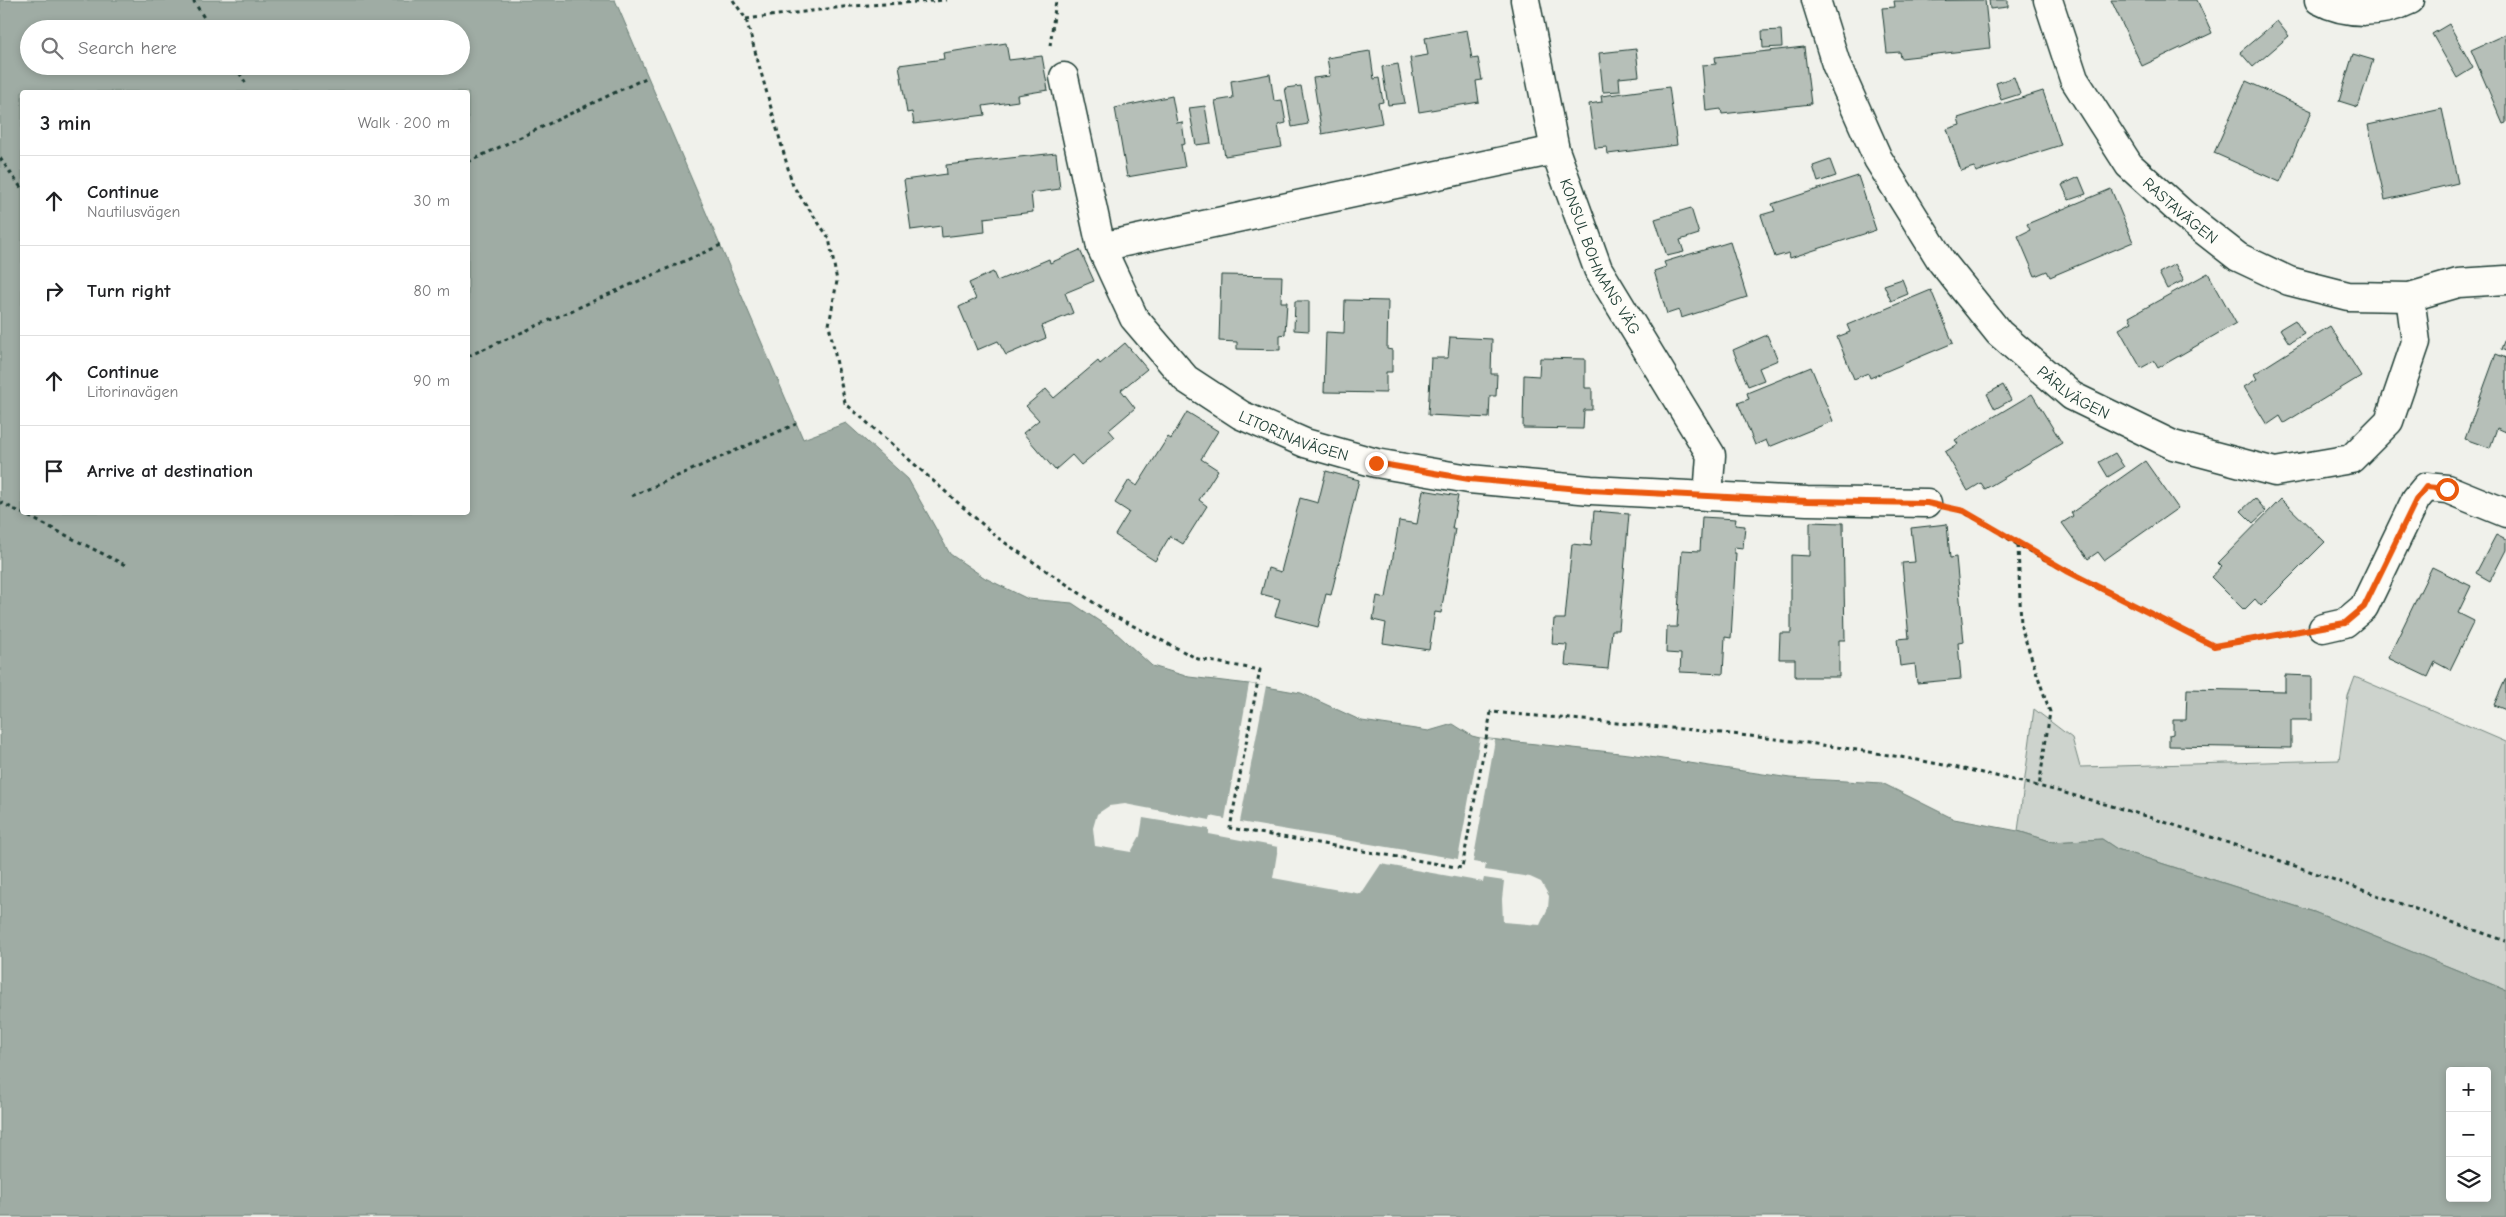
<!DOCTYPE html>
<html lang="en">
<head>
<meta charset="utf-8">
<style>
  body { margin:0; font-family:"Comic Neue",sans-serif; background:#f2f2f2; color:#202124 }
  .controls { position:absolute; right:15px; bottom:15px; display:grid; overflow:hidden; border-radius:5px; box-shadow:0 2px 8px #0003 }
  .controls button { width:45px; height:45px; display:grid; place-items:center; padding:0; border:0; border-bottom:1px solid #e0e0e0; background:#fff; color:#202124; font:25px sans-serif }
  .stop { position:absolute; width:15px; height:15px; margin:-11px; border:4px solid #ea580c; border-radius:50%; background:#fff }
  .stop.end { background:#ea580c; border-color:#fff; box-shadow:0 1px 5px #0008 }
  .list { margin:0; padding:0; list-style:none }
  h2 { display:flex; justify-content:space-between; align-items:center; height:65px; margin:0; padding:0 20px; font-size:21px }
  h2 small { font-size:16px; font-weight:400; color:#757577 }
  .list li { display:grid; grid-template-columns:32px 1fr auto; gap:15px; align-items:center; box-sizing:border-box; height:90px; padding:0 20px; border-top:1px solid #e0e0e0 }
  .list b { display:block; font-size:19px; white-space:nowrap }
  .list p { margin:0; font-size:16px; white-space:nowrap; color:#757577 }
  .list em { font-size:16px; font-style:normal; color:#757577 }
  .icon { flex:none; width:28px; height:28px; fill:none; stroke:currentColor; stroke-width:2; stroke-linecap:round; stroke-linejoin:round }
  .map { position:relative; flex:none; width:2506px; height:1217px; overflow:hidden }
  .search { position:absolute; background:#fff; box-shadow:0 2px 8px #0003; left:20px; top:20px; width:450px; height:55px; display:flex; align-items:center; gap:12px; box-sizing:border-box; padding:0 18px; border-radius:28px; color:#757577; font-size:19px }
  .panel { position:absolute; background:#fff; box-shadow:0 2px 8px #0003; left:20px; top:90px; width:450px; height:425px; border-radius:5px }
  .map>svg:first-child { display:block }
  .green { fill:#cdd3cd; stroke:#768880 }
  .water { fill:#9faca4; stroke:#6c8077; fill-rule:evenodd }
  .pier { fill:#f0f1eb }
  .building { fill:#b6bfb8; stroke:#1f3d34 }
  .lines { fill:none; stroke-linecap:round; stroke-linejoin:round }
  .street-casing { stroke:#1f3d34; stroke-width:31 }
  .path { stroke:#1f3d34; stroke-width:3; stroke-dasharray:4 4; stroke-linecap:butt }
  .street { stroke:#fdfcf7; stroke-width:28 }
  .route { stroke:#ea580c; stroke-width:6 }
  .labels { text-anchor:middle; stroke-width:4; stroke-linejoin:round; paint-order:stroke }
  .street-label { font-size:16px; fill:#1f3d34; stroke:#fdfcf7 }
</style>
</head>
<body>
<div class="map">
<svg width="2506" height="1217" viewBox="0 0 2506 1217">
  <rect width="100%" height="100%" fill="#f0f1eb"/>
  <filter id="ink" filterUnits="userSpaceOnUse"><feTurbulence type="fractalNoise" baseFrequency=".02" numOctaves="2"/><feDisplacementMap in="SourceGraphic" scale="10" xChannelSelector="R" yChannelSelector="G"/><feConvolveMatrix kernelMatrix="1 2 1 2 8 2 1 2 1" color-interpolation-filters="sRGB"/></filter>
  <g filter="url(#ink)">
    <path class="green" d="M2355,677L2506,742V990L2314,912L2117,849L2102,839L2053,842L2018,831L2034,709L2072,738L2080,767L2339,760L2348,696Z"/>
    <path class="water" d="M0,0H615L803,439L846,423L908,479L950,554L985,578L1028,599L1072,603L1114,631L1152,666L1189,677L1249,684L1301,693L1362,721L1429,731L1453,724L1472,736L1480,738L1629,754L1790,778L1882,783L1954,819L2018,831L2053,842L2102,839L2117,849L2314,912L2506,990V1217H0ZM29,29H461V66H29ZM22,92H468V512H22ZM2450,1071H2487V1198H2450Z"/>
    <path class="pier" d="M1249,684L1266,686L1240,822L1458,859L1480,738L1495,740L1473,862L1486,864L1485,870L1530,877L1541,882L1549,896L1548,908L1540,925L1503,922L1502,899L1504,881L1484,878L1483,882L1381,864L1361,894L1273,878L1278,847L1209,834V829L1143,818L1140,836L1131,852L1095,846L1093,828L1097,814L1109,806L1125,804L1210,820L1211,816L1225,819Z"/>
    <path class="building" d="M1985,0L1990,48L1901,58L1900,52L1887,53L1882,8L1895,7L1894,1Z
      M1989,0H2008V7L1990,9Z
      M2111,0H2197L2212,33L2142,66Z
      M2277,21L2289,36L2253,67L2240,52Z
      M2449,24L2473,68L2457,78L2432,34Z
      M1467,30L1472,59L1478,58L1482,80L1476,81L1479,102L1419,112L1410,58L1428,55L1425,38Z
      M1781,30L1782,47L1763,48L1762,31Z
      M2506,34V123L2503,124L2471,50Z
      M1006,43L1009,60L1042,56L1048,90L1017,95L1018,101L983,106L985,115L914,124L912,112L907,113L899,65L944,59L943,53Z
      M1804,47L1811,104L1722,114L1721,109L1706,111L1702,65L1716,64L1715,57Z
      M1636,49L1639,76L1619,78L1620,91L1603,92L1599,53Z
      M1370,51L1374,79L1379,78L1383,102L1378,103L1382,123L1322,134L1313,78L1330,76L1327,58Z
      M2353,54L2373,60L2358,107L2339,101Z
      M1398,64L1405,103L1388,105L1382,67Z
      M1270,74L1274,101L1282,100L1286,123L1278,125L1282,147L1225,156L1215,101L1233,98L1231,81Z
      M2014,77L2020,94L2001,100L1996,83Z
      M2246,81L2312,111L2280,182L2214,153Z
      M1301,86L1308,124L1292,127L1285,88Z
      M1669,87L1677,145L1608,154L1607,147L1595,148L1589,104L1602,102L1601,96Z
      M2043,91L2061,145L1976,172L1974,167L1961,171L1947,129L1960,125L1958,118Z
      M1172,96L1177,123L1182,122L1185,144L1181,145L1185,167L1127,177L1115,108Z
      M1205,106L1211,143L1196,145L1189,108Z
      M2442,109L2458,183L2385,200L2368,125Z
      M1056,153L1060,189L1031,193L1033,212L984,218L985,232L942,237L941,226L911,230L904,180L947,174L946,165Z
      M1830,160L1836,176L1818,182L1813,166Z
      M1858,176L1876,230L1790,258L1789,253L1775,257L1761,215L1775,211L1772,204Z
      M2079,177L2086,194L2069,200L2062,185Z
      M2111,189L2133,242L2050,277L2047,271L2035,276L2018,236L2030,230L2027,224Z
      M1691,208L1699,234L1680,240L1684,252L1667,256L1655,219Z
      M1730,242L1747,297L1681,318L1679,310L1667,314L1654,271L1666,267L1664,262Z
      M1080,250L1094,281L1065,293L1073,313L1042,326L1046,338L1006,355L998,341L977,350L959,307L976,299L969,283L993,272L997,281L1049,259L1050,263Z
      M2175,264L2184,280L2167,289L2159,273Z
      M2208,273L2236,323L2158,368L2154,361L2141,368L2119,329L2132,322L2129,317Z
      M1221,275L1282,276L1281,302H1287L1285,334L1280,335V350L1237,349V342L1219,341Z
      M1902,279L1908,294L1891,301L1884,285Z
      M1931,290L1953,343L1870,378L1868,373L1854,379L1837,337L1850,332L1847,325Z
      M1345,300L1388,301L1387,349L1392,350V372H1386V393L1324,392L1326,332L1344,333Z
      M1295,301H1309V331L1294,330Z
      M2295,320L2304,334L2289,343L2280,329Z
      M2330,326L2361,376L2284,423L2280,416L2267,425L2244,387L2257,379L2254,374Z
      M1767,335L1778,360L1759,368L1764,380L1748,386L1733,350Z
      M2506,336V351L2501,349Z
      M1450,337L1492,339L1491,374H1497L1496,396H1490L1489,418L1428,415L1431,358H1448Z
      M1125,343L1147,369L1121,390L1135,408L1109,430L1115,437L1081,465L1072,455L1055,470L1023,433L1039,420L1026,406L1046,389L1054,398L1098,361L1100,364Z
      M2496,354L2506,358V432L2497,428L2490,448L2465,439Z
      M1540,358L1585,359V388H1592V410H1584L1583,429L1523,428L1524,375L1539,376Z
      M1811,367L1833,421L1769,447L1766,440L1755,445L1738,403L1749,399L1747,393Z
      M2003,385L2011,400L1995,409L1987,394Z
      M2032,394L2062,443L1985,489L1981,483L1968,491L1945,452L1958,444L1955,440Z
      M1187,412L1218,431L1201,459L1218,470L1199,500L1207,506L1183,544L1170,536L1155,561L1115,535L1129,512L1115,503L1129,480L1137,486L1168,437L1171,439Z
      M2115,453L2124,467L2108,477L2099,462Z
      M2145,461L2178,508L2104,560L2098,552L2088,559L2062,523L2073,516L2071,513Z
      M1326,471L1359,480L1331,595L1326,594L1318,627L1275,616L1280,599L1261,594L1268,568L1281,572L1300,498L1318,503Z
      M1423,490L1458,496L1452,529H1455L1441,613L1435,612L1429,650L1383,643L1386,623L1373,620L1377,596L1386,598L1399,521L1417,524Z
      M2255,498L2266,511L2253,523L2241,511Z
      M2281,499L2325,542L2261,606L2255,599L2244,610L2211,577L2222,567L2218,563Z
      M1594,511L1629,514L1619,630H1612L1608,669L1565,665L1567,645L1552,644L1554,619H1565L1572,544L1591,546Z
      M1702,517L1736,519L1735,525L1745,526L1743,548L1734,547V553H1736L1731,638L1725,637L1723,674L1680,672L1681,654L1666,653L1667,627H1677L1682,550L1700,551Z
      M1810,522L1843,523L1845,640H1839V677H1795V659H1779L1780,633H1791V555L1810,556Z
      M1947,524L1950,558L1956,557L1964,642L1958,643L1961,679L1917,683L1915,664L1900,666L1897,639L1909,638L1902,563L1915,562L1911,528Z
      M2496,535L2506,540V550L2490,581L2476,573Z
      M2432,567L2471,586L2458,613L2474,621L2450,670L2435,662L2428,677L2388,658Z
      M2285,675L2312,676V720H2291V748L2169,746V735L2173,734V720H2186L2187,689L2285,691Z
      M2506,678V710L2494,705Z"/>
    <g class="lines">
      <g class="street-casing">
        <g id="street">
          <path id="s1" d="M1525,0L1555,150L1598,269L1711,455L1708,496"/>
          <path id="s2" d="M1816,0L1836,64L1878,159L1942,262L1999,333L2072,396L2173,445L2275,472L2351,459L2389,421L2416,342L2410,297"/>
          <path id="s3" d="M2048,0L2074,79L2129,165L2183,214L2238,257L2289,281L2348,296L2410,297L2458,283L2506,280"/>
          <path d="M2319,0C2347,15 2382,14 2410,0"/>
          <path id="s4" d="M1064,77L1101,247L1134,318L1186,379L1241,415L1305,443L1376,463L1469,479L1591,490L1807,501L1927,503"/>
          <path d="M1101,247L1555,150"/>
          <path d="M2323,628L2345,623L2364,607L2416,499L2426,487L2447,489L2506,513"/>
        </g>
      </g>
      <path class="path" d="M193,0L211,29
        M733,0L746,19L793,186L829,238L837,281L829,325L845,403L998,538L1112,615L1198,659L1260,670L1230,828L1462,868L1491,712C1658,727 1828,738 1991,775C2168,814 2335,882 2506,941
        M746,19L852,6L947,0
        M1050,46L1056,0
        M235,66L247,85
        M0,158L22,189
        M468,162L648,77
        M468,356L721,245
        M632,496L796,424
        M0,502L127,566
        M1959,510L1984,522L2018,545L2067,571L2214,646L2290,633
        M2018,545L2021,627L2050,712L2039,787"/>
      <use href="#street" class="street"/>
    </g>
  </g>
  <g class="lines" filter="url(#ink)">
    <path class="route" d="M1376,463L1469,479L1590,490L1807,501L1927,503L1964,511L2067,571L2214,646L2345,623L2364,607L2416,500L2426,487L2447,489"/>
  </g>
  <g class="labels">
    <g class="street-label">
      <text dy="6" stroke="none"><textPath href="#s3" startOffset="254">RASTAVÄGEN</textPath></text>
      <text dy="6" stroke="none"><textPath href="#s1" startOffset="269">KONSUL BOHMANS VÄG</textPath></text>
      <text dy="6" stroke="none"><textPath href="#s2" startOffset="479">PÄRLVÄGEN</textPath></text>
      <text dy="6" stroke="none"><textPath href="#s4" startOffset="455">LITORINAVÄGEN</textPath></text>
    </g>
  </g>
</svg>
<div class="controls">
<button>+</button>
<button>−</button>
<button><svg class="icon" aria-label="layers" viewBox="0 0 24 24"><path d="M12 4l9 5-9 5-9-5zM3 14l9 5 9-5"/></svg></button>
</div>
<div class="stop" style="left:2447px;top:489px"></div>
<div class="stop end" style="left:1376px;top:463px"></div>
<div class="search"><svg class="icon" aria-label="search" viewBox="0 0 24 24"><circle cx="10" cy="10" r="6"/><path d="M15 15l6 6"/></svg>Search here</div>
<section class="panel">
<h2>3 min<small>Walk · 200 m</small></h2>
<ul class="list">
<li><svg class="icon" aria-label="ahead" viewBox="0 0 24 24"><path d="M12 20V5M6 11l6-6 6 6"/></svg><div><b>Continue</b><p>Nautilusvägen</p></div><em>30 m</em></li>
<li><svg class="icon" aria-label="right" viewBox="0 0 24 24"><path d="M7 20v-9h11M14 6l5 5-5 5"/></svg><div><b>Turn right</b></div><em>80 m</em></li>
<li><svg class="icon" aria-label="ahead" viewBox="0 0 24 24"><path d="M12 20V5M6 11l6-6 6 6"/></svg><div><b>Continue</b><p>Litorinavägen</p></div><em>90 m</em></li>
<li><svg class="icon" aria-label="arrive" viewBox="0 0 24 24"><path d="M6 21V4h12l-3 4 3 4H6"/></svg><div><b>Arrive at destination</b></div></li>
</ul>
</section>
</div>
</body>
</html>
